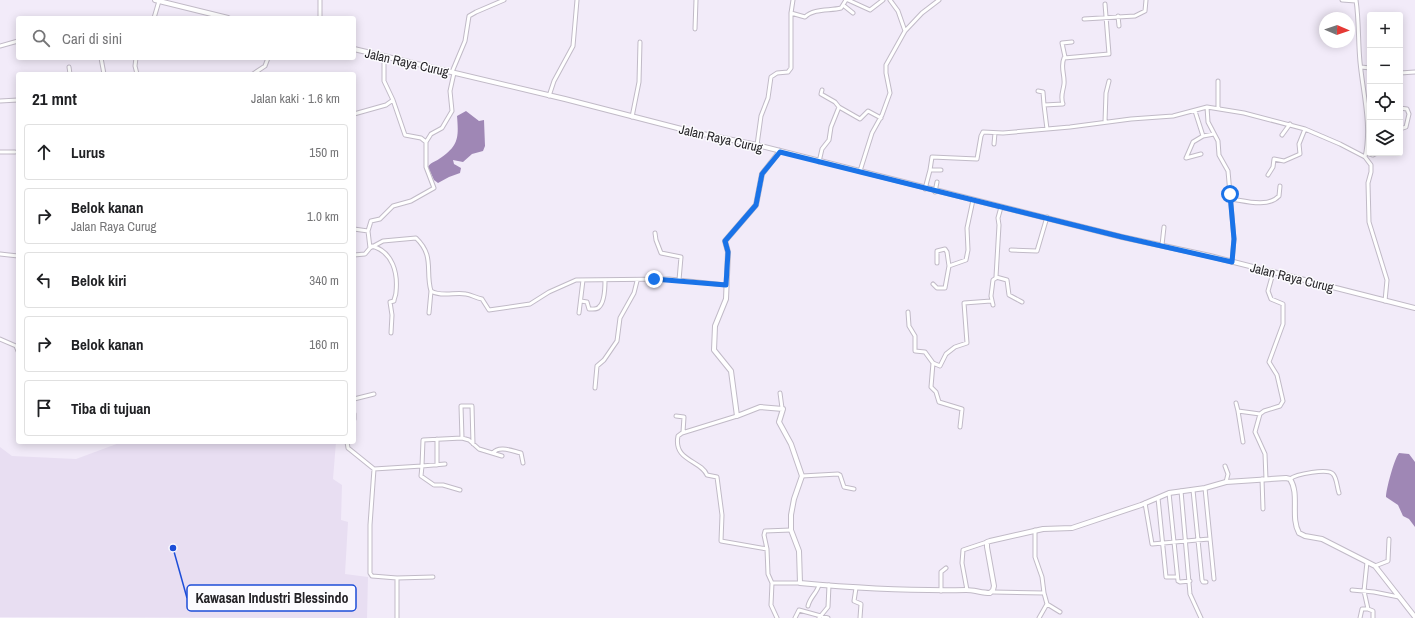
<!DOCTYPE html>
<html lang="id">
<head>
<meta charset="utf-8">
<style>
  body { margin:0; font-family:"Archivo Narrow",sans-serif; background:#f6f6f6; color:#202124 }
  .controls { position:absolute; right:12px; top:12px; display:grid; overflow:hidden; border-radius:4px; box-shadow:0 2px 10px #0003 }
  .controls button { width:36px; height:36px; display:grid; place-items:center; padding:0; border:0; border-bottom:1px solid #e0e0e0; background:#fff; color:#202124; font:20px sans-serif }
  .compass { position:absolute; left:1319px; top:12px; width:36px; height:36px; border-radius:50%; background:#fff; box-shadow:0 2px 10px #0003; rotate:92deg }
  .stop { position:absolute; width:12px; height:12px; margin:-9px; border:3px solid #1a73e8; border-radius:50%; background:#fff }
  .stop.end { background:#1a73e8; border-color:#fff; box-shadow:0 1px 4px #0008 }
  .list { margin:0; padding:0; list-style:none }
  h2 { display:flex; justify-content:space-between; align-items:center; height:52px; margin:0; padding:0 16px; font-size:17px }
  h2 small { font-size:13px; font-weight:400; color:#757577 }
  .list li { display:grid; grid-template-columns:26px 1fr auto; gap:12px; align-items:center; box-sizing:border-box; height:56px; margin:0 8px 8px; padding:0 8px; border:1px solid #e0e0e0; border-radius:4px }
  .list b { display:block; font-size:15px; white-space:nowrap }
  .list p { margin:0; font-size:13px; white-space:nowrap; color:#757577 }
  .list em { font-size:13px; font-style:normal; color:#757577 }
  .icon { flex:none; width:22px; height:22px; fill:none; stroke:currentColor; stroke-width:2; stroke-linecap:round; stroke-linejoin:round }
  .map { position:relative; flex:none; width:1415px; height:618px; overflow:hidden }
  .search { position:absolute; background:#fff; box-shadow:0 2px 10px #0003; left:16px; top:16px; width:340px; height:44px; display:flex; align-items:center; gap:10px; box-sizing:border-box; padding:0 14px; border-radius:4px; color:#757577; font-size:15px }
  .panel { position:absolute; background:#fff; box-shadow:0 2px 10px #0003; left:16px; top:72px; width:340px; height:372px; border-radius:4px }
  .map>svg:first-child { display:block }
  .built { fill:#e8def2 }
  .water { fill:#9f87b5 }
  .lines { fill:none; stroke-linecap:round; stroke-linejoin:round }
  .street-casing { stroke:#c1bac7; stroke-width:5 }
  .secondary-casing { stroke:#c1bac7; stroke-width:6 }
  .street { stroke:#fff; stroke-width:3 }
  .secondary { stroke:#fff; stroke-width:4 }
  .route { stroke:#1a73e8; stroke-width:5 }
  .labels { text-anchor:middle; stroke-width:3; stroke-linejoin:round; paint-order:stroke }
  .street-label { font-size:13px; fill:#242226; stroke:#fcfbfe }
  .leader { fill:none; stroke:#1d4ed8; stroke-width:1.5 }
  .callout-dot { fill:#1d4ed8; stroke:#fcfbfe; stroke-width:1.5 }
  .callout { fill:#fcfbfe; stroke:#1d4ed8; stroke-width:1.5 }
  .callout-label { font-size:14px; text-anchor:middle; font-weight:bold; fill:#242226 }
</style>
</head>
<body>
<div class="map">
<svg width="1415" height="618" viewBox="0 0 1415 618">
  <rect width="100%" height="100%" fill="#f2ebf9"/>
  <path class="built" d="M122,442H336L333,479L342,485L341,520L348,522L345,574L368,577L367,618L0,617V447L12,456L76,459Z"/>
  <path class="water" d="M466,111L479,121L484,120L485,146L483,151L472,154L463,162L453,160L454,164L461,168L460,173L449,177L438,183L434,180L428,167C431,162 435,162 439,159C458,146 459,139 457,116Z
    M1399,453L1409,454L1415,462V527L1409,519L1403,516L1398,505L1386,497C1386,490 1394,459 1399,453Z"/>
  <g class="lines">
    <g class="street-casing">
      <path id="street" d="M320,0V18
        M848,0L870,10L883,0
        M890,0L898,11L905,31
        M1342,0L1356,1
        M1356,0C1359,20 1358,41 1360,62C1363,93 1372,126 1365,157
        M843,5L853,13
        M791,13L805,17C814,8 830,11 841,8L846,0
        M1118,16L1119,26
        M154,18L159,1
        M1084,19L1135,16L1145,11L1146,0
        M695,29L696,0
        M0,46L18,41
        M1065,57L1062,43L1072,42
        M101,58L104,74
        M136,58L135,66L137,74
        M69,67L70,74
        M1361,67L1370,68
        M452,72L465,41L469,16L476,12L504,0
        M1400,73L1415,72
        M253,74L265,66L268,58
        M822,90L821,94L835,102L839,107
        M1038,91L1043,92L1044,105
        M549,96L554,81L573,46L577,0
        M393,100L405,135L421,138L426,142
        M0,101L18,100
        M1207,107L1208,122L1218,141L1219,155L1228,171L1234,239L1232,262
        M1218,108V81
        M1400,108L1407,109L1409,114L1406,127L1400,129
        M1195,111L1203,136L1193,142L1186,158L1201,154
        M354,114L386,105L393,100L384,81V57
        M632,117L639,82L640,42
        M1105,122L1106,93L1109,81
        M1047,129L1044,105L1063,104C1060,96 1063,92 1064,84C1065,75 1060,67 1064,58L1109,54L1105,4
        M1282,135L1290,124
        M1203,136L1214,134
        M994,144L995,133
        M757,145L761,116L768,98L771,77L777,73L788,72L791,68V13L793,0
        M0,152H15
        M1366,153L1373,155L1377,153
        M819,162L822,149L829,140L831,127L839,107L860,119L868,111L881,118
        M930,170L932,157L977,159L981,136L983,132L1003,133L1070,127L1131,119L1173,116L1207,107L1244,113L1305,129L1340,144L1365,157L1371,165V172L1368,183L1369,222L1387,280L1385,301
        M860,171L872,133L882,115L890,93L886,73V65L905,31L922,13L939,0
        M1268,175L1273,167L1274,159L1284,161L1300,154L1299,144L1305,129
        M925,189L930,170H941
        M935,192L937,182
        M1231,199C1245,201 1268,208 1279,196L1280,186
        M1001,207L998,218L999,225L996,277L1007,280L1009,295L1022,302
        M354,229L368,231
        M655,233L656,240L661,253L681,257L679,280
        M1162,245L1164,227
        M372,246C393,252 398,273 396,292C396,296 394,298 394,301L390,302L392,315L391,333
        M370,248L368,231L371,221L380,219L393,206L411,201L434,188L426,167V142L431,134L442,128L452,111L450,91L454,73
        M1011,250L1037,251L1047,217
        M0,254L18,256
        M354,255L365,254L370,248L383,241L416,238C435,256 425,271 431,291C440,297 456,292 466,294C472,295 476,298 482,299L489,310L530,304L549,292L576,280L669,279L726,285
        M937,263V251L945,249L947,252L949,266
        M933,284L937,288H945L949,266L966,260L968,250L967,228L973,200
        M581,301L587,302L589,309C592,309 597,310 599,307C605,302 605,287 605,280
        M993,305L991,296L993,280L996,278
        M908,312L909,326L915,336V351L925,352L933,363L940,366L946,354L955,347L967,343L964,303L991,301
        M429,313L431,291
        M579,313L583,280
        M0,339L16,346L18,351
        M933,363L931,387L936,392L939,402L962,409L960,427
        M595,388L597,366L604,360L617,341L620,318L634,293L637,281
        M780,393L782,408
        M354,399L374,394
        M1236,403L1238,411
        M354,414V419
        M1260,414L1264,411L1280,406L1283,401L1277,375L1269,362L1283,324V304L1271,299L1268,291L1273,273
        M676,416L684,417L683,432
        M737,416L682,433L678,436C673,461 701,460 707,475L717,477L722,515L721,541L767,549L768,574L772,583L771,605L777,618
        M462,438L461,406H472L473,444
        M437,439V465
        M347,442L348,448L374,469L422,466L423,440L462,438L469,440L479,449L502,456
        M1243,442L1238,411L1260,414L1255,432L1265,454L1266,479
        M493,453C499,445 512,451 521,453L523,463
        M445,464L422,466L421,476L434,485H443L460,490
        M1225,466L1228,474L1226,482
        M374,469L370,525V573L372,576L397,578V618
        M802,476L838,474L840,475L844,487L854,489
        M1262,479L1263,509
        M1290,479C1296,474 1328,468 1333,474C1337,478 1337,488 1339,493
        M1205,488L1214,579
        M1193,490L1202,580L1203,582H1206
        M1181,491L1190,594L1201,618
        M1169,493L1178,581L1180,582L1190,581
        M1158,498L1166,577H1177
        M1145,503L1152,544L1209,539
        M1035,530V557L1042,577L1044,593
        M767,549L764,535L765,531L791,530
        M1367,562L1364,591L1368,609L1373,611V618
        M1375,566L1388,561L1389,539
        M397,578L433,577
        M772,583H800
        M856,588L854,601L861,604L860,618
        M967,590L962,563L963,550L987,542
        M1352,590L1374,592L1399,597
        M941,591V572L946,568
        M993,592L1044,593L1047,604L1060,612
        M808,606C810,597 817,593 819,585
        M795,618L799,610L828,618
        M819,618L828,607L829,585
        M1039,618L1047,604
        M1360,618L1362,609H1368"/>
    </g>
    <g class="secondary-casing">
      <path id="secondary" d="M155,0L228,18
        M354,49L565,99L693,132L757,145L1122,237L1210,256L1415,308
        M780,151L762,174L756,205L725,241L728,252L726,299L715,326L714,350L731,371L737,416L760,407L783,409L779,422L791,444L802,476L794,499L791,515V530L799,551L800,583C855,588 910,591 966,590C974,590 982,593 990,593L993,590L994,586L987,547V542L990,541L1043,529L1072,528L1141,505L1169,493L1205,488L1226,482L1286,478L1290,479C1300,494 1290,517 1299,533L1305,536L1322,539L1375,566L1415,617"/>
    </g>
    <use href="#street" class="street"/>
    <use href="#secondary" class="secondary"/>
  </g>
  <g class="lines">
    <path class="route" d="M654,279L726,285L728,252L725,241L756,205L762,174L780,152L1122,237L1232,262L1234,239L1230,194"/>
  </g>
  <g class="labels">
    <g class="street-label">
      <text transform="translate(407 62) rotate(13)" y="5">Jalan Raya Curug</text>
      <text transform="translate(721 138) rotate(13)" y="5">Jalan Raya Curug</text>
      <text transform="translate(1292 277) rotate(14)" y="5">Jalan Raya Curug</text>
    </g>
  </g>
  <path class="leader" d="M173 548L187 598"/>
  <circle class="callout-dot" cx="173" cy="548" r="4"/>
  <rect class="callout" x="187" y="585" width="169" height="26" rx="4"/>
  <g class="callout-label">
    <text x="272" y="603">Kawasan Industri Blessindo</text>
  </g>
</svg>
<div class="controls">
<button>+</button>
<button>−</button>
<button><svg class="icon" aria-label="locate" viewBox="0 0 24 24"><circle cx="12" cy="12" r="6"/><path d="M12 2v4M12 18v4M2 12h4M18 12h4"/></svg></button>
<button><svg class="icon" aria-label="layers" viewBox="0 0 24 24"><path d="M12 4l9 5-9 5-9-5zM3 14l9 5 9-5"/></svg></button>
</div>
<svg class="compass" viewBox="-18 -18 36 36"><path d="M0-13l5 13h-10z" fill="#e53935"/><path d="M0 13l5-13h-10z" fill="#757577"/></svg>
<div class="stop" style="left:1230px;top:194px"></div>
<div class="stop end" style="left:654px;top:279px"></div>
<div class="search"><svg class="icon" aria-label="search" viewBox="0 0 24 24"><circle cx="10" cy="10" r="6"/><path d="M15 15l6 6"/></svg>Cari di sini</div>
<section class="panel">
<h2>21 mnt<small>Jalan kaki · 1.6 km</small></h2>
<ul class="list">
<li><svg class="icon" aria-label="ahead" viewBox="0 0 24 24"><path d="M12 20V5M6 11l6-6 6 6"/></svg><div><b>Lurus</b></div><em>150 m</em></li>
<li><svg class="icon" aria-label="right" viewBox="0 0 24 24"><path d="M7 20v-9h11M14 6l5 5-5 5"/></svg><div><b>Belok kanan</b><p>Jalan Raya Curug</p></div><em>1.0 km</em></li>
<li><svg class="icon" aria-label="left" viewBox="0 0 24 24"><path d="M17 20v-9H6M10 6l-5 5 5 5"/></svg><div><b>Belok kiri</b></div><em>340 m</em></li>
<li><svg class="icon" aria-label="right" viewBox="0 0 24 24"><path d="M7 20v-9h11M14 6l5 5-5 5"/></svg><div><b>Belok kanan</b></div><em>160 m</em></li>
<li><svg class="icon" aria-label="arrive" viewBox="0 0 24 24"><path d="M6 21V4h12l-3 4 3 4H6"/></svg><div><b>Tiba di tujuan</b></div></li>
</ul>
</section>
</div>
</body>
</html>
